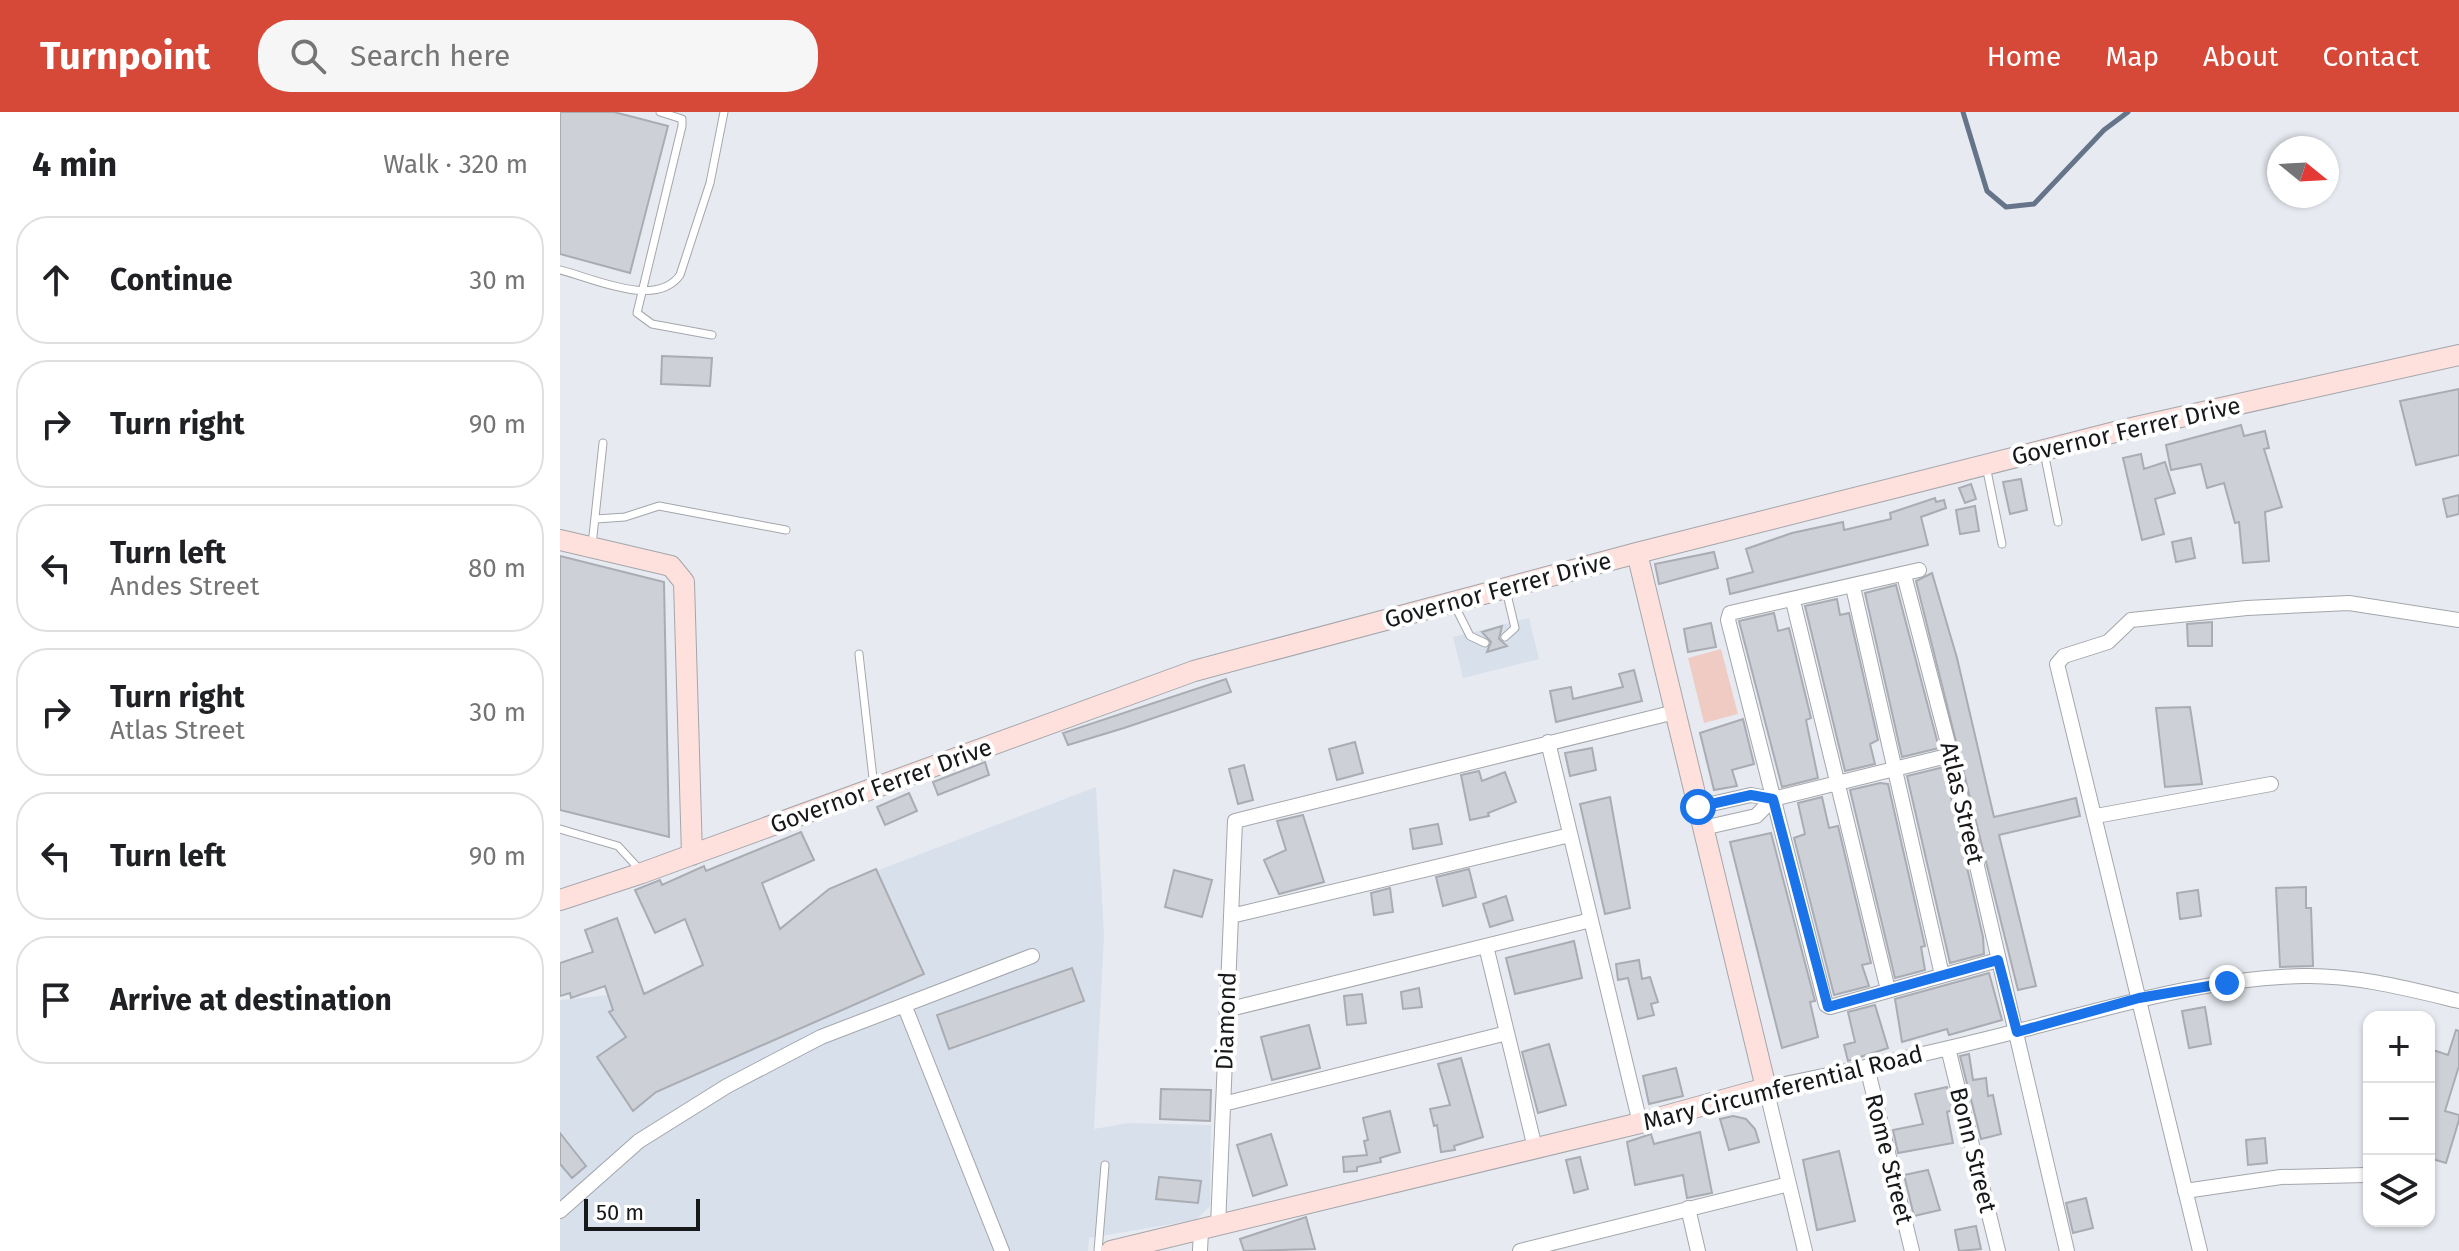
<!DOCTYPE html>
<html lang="en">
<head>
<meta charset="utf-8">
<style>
  body { margin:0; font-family:"Fira Sans",sans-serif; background:#f6f6f6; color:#202124 }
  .controls { position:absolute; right:24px; bottom:24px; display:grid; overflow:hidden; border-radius:16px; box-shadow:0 2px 6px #0004 }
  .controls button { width:72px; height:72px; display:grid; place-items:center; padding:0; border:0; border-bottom:2px solid #e0e0e0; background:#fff; color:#202124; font:40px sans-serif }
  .compass { position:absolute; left:1707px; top:24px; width:72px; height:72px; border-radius:50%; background:#fff; box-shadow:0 2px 6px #0004; rotate:108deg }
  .scale { position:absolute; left:24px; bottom:20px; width:116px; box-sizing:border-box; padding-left:8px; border:4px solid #16181a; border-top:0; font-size:22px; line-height:28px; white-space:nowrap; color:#16181a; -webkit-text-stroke:6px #fff; paint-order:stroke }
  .stop { position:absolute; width:24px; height:24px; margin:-18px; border:6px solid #1a73e8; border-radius:50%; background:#fff }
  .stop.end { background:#1a73e8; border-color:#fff; box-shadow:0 2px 8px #0008 }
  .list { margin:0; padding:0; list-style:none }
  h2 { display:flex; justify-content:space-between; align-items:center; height:104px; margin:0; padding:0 32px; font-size:34px }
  h2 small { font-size:26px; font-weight:400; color:#757577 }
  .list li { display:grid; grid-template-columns:52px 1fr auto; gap:24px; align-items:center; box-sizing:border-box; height:128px; margin:0 16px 16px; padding:0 16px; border:2px solid #e0e0e0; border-radius:32px }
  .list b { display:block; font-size:30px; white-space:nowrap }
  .list p { margin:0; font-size:26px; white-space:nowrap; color:#757577 }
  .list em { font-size:26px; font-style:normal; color:#757577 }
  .icon { flex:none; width:44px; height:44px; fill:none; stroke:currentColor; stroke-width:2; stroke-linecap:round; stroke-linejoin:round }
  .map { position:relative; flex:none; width:1899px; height:1139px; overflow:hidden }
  header { display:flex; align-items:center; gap:48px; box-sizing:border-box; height:112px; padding:0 40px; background:#d64938; color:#fff }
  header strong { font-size:38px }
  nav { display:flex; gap:44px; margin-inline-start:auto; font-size:28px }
  .search { width:560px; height:72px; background:#f6f6f6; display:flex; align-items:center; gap:20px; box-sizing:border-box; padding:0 28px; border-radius:32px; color:#757577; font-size:30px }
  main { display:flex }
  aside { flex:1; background:#fff }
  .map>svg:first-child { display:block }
  .built { fill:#d8e0ec }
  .green { fill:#efcbc4 }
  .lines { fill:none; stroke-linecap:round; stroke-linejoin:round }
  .stream { stroke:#66748a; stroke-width:5 }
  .building { fill:#cdd0d6; stroke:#a9acb2; stroke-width:2 }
  .lane-casing { stroke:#a3a6ab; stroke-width:9 }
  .street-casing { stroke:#a3a6ab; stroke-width:16 }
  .secondary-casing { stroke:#a3a6ab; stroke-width:22 }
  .lane { stroke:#fff; stroke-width:7 }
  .street { stroke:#fff; stroke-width:14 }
  .secondary { stroke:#fee1dc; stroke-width:20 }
  .route { stroke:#1a73e8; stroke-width:10 }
  .labels { text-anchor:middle; stroke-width:8; stroke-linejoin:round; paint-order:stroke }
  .street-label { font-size:24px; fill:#16181a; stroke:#fff }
</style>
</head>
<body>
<header>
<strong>Turnpoint</strong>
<div class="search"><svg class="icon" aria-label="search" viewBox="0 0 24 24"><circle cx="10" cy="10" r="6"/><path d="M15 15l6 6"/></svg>Search here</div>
<nav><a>Home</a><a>Map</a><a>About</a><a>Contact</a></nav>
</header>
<main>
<aside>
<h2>4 min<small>Walk · 320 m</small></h2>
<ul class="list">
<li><svg class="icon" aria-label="ahead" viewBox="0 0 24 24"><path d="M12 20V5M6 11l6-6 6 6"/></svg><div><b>Continue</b></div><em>30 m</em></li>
<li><svg class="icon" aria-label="right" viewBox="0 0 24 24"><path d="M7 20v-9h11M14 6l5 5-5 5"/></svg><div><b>Turn right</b></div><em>90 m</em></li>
<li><svg class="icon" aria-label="left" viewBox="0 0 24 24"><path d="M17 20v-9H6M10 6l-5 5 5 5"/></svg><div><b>Turn left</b><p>Andes Street</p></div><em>80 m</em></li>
<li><svg class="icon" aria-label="right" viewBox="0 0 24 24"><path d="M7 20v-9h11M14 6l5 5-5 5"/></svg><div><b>Turn right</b><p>Atlas Street</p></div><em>30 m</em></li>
<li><svg class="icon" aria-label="left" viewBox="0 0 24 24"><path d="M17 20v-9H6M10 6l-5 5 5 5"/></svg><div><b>Turn left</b></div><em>90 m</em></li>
<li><svg class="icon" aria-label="arrive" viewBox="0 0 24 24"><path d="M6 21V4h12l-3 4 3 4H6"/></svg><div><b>Arrive at destination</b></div></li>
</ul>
</aside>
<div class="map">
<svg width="1899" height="1139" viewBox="0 0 1899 1139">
  <rect width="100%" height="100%" fill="#e7ebf1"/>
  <path class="built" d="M969,506L979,547L903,566L893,525Z
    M536,675L544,824L534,1017L568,1011L651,1013L650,1094L636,1108L529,1126L528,1139H0V888L90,879L224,813L269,777Z"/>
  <path class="green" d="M1161,537L1178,602L1144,611L1128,546Z"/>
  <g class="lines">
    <path class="stream" d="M1403,0L1427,79L1446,95L1474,92L1544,18L1568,0"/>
  </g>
  <path class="building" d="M0,0H54L108,14L70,161L0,142Z
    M102,244L152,246L150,274L101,272Z
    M1899,277V343L1856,353L1840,289Z
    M1681,313L1684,324L1705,319L1709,336L1704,337L1722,395L1705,400L1709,449L1683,451L1679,410L1675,411L1664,371L1647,376L1641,352L1611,358L1606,333Z
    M1581,342L1584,357L1605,350L1615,381L1595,387L1604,422L1582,428L1563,346Z
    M1461,367L1467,398L1450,402L1443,370Z
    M1411,372L1416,387L1405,391L1399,376Z
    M1899,383V402L1887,405L1883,387Z
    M1375,386L1376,390L1384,388L1386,396L1361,405L1368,433L1170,482L1167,467L1193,460L1186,437L1232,421L1283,410L1284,418L1331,407L1330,401Z
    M1415,394L1419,419L1400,422L1396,398Z
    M1631,426L1635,446L1616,450L1612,430Z
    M1154,440L1158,456L1099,472L1095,452Z
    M0,444L104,470L109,725L0,698Z
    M1372,461L1397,546L1434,705L1516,686L1520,704L1439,723L1476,874L1458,878L1356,469Z
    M1336,473L1379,636L1342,645L1305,481Z
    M1277,487L1280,503L1289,501L1318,628L1310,632L1315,652L1285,659L1245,494Z
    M1214,501L1218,519L1229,516L1251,606L1246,608L1258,666L1222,675L1179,509Z
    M1652,510V534H1628L1627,512Z
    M1151,511L1156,535L1128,540L1124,517Z
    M942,514L939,527L947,534L927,540L931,530L922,520Z
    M1074,558L1082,589L996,610L990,579L1011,575L1013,587L1063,575L1059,562Z
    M666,567L671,580L564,616L508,633L503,621Z
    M1630,595L1642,672L1605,675L1596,596Z
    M1183,607L1194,652L1172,658L1177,674L1154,678L1140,621Z
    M795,630L803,661L777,668L769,637Z
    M1032,636L1036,658L1010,664L1005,641Z
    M425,650L429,663L378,683L373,670Z
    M684,653L693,688L678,692L669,657Z
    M1384,655L1423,825L1424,842L1390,851L1347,664Z
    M919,659L922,669L945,660L956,690L928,701L929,704L910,708L901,663Z
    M1320,671L1328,672L1365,834L1361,835L1365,858L1335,866L1290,678Z
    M349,681L357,699L325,713L317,695Z
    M1050,685L1070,796L1045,802L1020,692Z
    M1262,685L1269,716L1278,714L1311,851L1302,853L1309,874L1274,883L1234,726L1245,722L1238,691Z
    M743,703L764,770L719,782L704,748L726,738L717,709Z
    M878,712L882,732L853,737L850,717Z
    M241,720L254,748L202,771L220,817L269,777L316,757L364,862L96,980L73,999L37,945L66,925L49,900L53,898L45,874L11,886L10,881L0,884V851L33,840L25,818L57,806L84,882L143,853L125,807L95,821L75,778L100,768L102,773L144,754L146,759Z
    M1211,721L1255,889L1250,890L1258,925L1222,936L1170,730Z
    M909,757L916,785L883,794L876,765Z
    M614,758L652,768L642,805L605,795Z
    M1746,775V796H1751L1753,854L1720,855L1716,776Z
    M830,776L833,800L814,803L811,781Z
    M1638,778L1641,804L1620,807L1617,781Z
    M946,784L953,808L930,815L923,792Z
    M1014,829L1022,866L955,882L946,846Z
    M1079,848L1082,867L1090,865L1098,890L1091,892L1094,903L1078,907L1068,866L1058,868L1056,852Z
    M512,856L524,889L389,937L377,903Z
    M1429,861L1442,908L1389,923L1387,917L1342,930L1335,887Z
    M859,876L862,895L843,897L841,880Z
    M802,882L806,911L787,913L784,884Z
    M1315,893L1328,936L1288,949L1284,933L1295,930L1288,900Z
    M1645,895L1651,932L1629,936L1622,899Z
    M749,913L760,956L712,968L701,925Z
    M1896,918L1899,919V954L1885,999L1899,1003V1008L1886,1051L1869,1046V952L1873,938L1888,943Z
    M989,932L1006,993L978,1001L962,940Z
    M1409,942L1413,968L1426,966L1428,984L1433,983L1441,1022L1421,1027L1400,944Z
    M901,946L923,1025L894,1034L895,1038L881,1040L877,1013L874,1014L870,997L890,993L878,952Z
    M1116,956L1123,984L1089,992L1083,964Z
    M1387,975L1393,998L1387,1000L1393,1031L1338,1041L1333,1018L1363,1012L1355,982Z
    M601,977L651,978L650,1009L600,1007Z
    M830,999L840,1040L820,1046L821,1050L797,1055V1059L784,1060L783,1045L807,1043L804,1029L808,1028L803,1006Z
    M1173,1004L1186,1007L1195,1017L1199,1030L1169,1038L1160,1007Z
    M1140,1020L1152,1081L1127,1086L1123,1063L1075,1073L1067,1030L1091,1022L1094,1032Z
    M0,1021L26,1054L12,1066L0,1052Z
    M711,1022L727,1073L693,1084L677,1033Z
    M1705,1026L1707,1051L1688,1053L1686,1028Z
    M1279,1039L1295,1109L1257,1118L1243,1048Z
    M1020,1045L1028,1077L1014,1081L1006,1048Z
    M1368,1058L1380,1098L1354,1104L1344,1063Z
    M599,1065L641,1069L638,1091L596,1087Z
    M1526,1086L1533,1116L1513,1121L1506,1091Z
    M746,1105L755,1137L684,1139L680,1127Z
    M1416,1114L1421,1137L1399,1139L1395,1118Z"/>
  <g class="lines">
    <g class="lane-casing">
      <path id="lane" d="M100,0L122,7V14L77,201L92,212L152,223
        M0,158C33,166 96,197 120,163L150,71L164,0
        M1484,340L1498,410
        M1426,354L1442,432
        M36,407L65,405L99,394L226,418
        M32,433L43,331
        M894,492L910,524L925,531
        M945,525L955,516L946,478
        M299,542L314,675
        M0,717L58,734L81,759
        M538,1139L545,1053"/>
    </g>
    <g class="street-casing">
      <path id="street" d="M1359,458L1170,501L1168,508L1266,893L1270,895L1438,848
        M1344,463L1391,643L1507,1139
        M1293,475L1382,863
        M1233,489L1328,878
        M988,630L1080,1011
        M1138,695L1191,683L1213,687L1391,643
        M1536,704L1711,672
        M1143,716L1196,704L1213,687
        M671,804L1010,723
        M926,834L975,1036
        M345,895L442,1139
        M666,898L1031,808
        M1388,936L1438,1139
        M1307,955L1352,1139
        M663,992L947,921
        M1625,1079L1721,1065L1806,1063
        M1128,1096L1138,1139
        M0,1099L79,1029L167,974L261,925L472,844
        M658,1114L675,709L1115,600
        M640,1139L641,1119
        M960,1139L1229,1072
        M1245,1139L1206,976C1289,959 1372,941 1454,920C1550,896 1644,866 1744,864C1796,863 1849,877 1899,889
        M1640,1139L1497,552L1504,544L1548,530L1571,508L1687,496L1789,491L1899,508"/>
    </g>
    <g class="secondary-casing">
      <path id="secondary" d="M0,428L111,454L124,470L132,743
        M0,788L82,761L634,559L1077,441L1567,317L1899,243
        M551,1139L1080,1011L1206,976L1077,441"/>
    </g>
    <use href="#lane" class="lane"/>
    <use href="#street" class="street"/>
    <use href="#secondary" class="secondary"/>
  </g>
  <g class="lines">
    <path class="route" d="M1138,695L1191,683L1213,687L1268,895L1438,848L1457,920L1579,886L1667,871"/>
  </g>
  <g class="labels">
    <g class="street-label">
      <text transform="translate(1566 319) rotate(-13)" y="8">Governor Ferrer Drive</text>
      <text transform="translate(938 478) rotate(-15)" y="8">Governor Ferrer Drive</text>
      <text transform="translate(321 674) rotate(-20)" y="8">Governor Ferrer Drive</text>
      <text transform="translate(1402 691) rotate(77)" y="8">Atlas Street</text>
      <text transform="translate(666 909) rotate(-88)" y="8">Diamond</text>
      <text transform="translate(1223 976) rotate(-14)" y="8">Mary Circumferential Road</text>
      <text transform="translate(1413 1038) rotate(76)" y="8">Bonn Street</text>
      <text transform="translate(1329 1047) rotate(76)" y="8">Rome Street</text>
    </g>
  </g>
</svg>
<div class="controls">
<button>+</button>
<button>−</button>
<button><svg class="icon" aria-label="layers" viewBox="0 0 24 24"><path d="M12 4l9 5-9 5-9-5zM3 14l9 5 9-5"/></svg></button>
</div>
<svg class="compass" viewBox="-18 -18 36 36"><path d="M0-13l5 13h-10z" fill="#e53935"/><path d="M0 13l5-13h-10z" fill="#757577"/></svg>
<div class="scale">50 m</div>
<div class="stop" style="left:1138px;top:695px"></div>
<div class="stop end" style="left:1667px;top:871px"></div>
</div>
</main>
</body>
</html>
